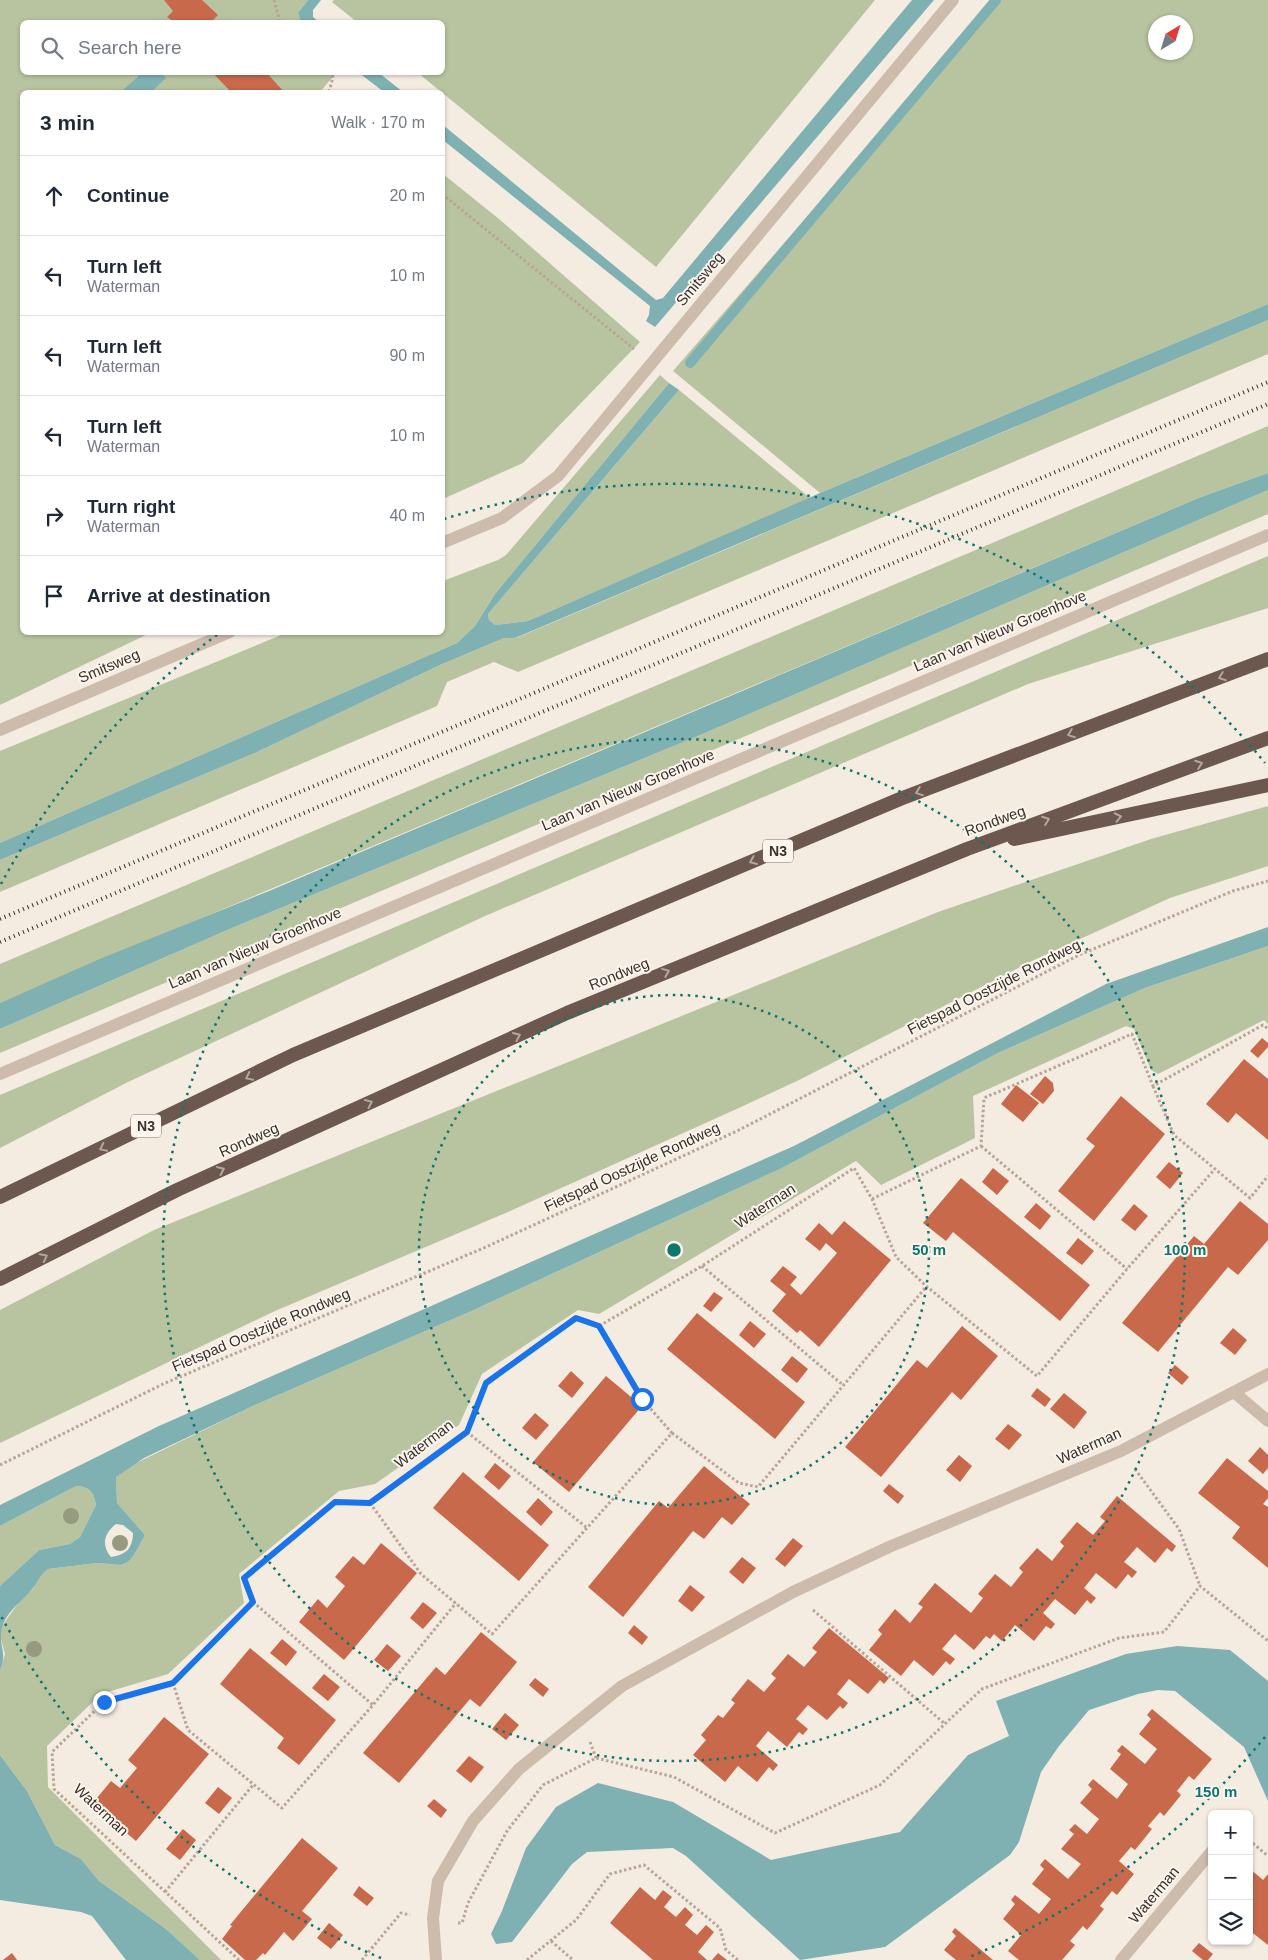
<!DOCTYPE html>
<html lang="en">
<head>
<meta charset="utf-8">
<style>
  body { margin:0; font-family:Helvetica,sans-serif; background:#f6f6f7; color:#1f2937 }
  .controls { position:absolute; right:15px; bottom:15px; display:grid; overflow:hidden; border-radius:8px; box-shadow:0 1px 4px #0004 }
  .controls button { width:45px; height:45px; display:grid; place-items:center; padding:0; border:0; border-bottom:1px solid #e0e1e3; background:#fff; color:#1f2937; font:25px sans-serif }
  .compass { position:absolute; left:1148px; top:15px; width:45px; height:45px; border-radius:50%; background:#fff; box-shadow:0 1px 4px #0004; rotate:38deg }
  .stop { position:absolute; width:15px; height:15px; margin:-11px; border:4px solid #1a73e8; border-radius:50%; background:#fff }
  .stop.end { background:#1a73e8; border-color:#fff; box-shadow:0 1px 5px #0008 }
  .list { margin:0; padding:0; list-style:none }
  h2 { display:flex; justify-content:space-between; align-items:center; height:65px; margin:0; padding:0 20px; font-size:21px }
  h2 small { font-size:16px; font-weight:400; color:#747a83 }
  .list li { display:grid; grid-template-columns:32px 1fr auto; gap:15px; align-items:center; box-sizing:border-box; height:80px; padding:0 20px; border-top:1px solid #e0e1e3 }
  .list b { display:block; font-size:19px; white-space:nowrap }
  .list p { margin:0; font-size:16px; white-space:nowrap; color:#747a83 }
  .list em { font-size:16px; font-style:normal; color:#747a83 }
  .icon { flex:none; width:28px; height:28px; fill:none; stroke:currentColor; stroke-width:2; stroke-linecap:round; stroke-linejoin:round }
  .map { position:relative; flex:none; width:1268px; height:1960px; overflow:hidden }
  .search { position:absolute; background:#fff; box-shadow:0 1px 4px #0004; left:20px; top:20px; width:425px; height:55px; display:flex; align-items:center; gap:12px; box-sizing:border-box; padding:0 18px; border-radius:8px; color:#747a83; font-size:19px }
  .panel { position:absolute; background:#fff; box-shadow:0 1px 4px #0004; left:20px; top:90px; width:425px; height:545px; border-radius:8px }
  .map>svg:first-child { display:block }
  .green { fill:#b8c4a0; fill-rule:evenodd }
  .water { fill:#7fb0b2; fill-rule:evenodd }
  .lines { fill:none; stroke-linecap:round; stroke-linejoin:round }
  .stream { stroke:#7fb0b2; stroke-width:10 }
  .building { fill:#c8694b }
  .path { stroke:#b9a596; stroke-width:3; stroke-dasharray:2.5 2.5; stroke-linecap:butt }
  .minor { stroke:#cdbbac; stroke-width:12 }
  .tertiary { stroke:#cdbbac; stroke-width:12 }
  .trunk { stroke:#6c584f; stroke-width:14 }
  .rail { stroke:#3b302b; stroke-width:4; stroke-dasharray:1 4; stroke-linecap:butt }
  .tree { fill:#969b7f }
  .oneway { stroke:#b4a69e }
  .route { stroke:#1a73e8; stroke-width:6 }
  .ring { fill:none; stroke:#0f766e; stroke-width:2.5; stroke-dasharray:2.5 5 }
  .labels { text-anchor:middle; stroke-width:4; stroke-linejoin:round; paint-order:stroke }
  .shield { fill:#fbf5ee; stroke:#756b66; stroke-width:1 }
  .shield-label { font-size:14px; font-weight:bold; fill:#3b302b }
  .street-label { font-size:15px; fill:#3b302b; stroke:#fbf5ee }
  .centre { fill:#0f766e; stroke:#fbf5ee; stroke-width:2.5 }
  .ring-label { font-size:15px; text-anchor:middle; font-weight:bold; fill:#0f766e; stroke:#fbf5ee; stroke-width:4; stroke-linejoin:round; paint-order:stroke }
</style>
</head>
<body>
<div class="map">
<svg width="1268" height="1960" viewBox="0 0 1268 1960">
  <rect width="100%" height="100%" fill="#f4ebe1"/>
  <path class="green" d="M0,0H308L298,13L301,22H22V72L336,73L320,92H22V632L150,633L0,705Z
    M334,0H875L656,267L418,73L442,72V22H357L332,2Z
    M995,0H1268V304L820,493L673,371ZM1156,22H1186V52H1156Z
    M443,174L499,219L640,342L523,463L443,499Z
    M1268,320V354L518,672L494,662L447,682L437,706L0,892V860L257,752L440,665L504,638H516Z
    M660,375L669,383L495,594L475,626L457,643L0,843V751L286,633L442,632L443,581L498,560L506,555Z
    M679,390L810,498L528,621L495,625L489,620L488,614Z
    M1268,426V473L1201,497L0,1003V964Z
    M1268,490V514L0,1053V1029L232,928L698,736Z
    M1268,556V608L1028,684L485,916L128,1082L0,1148V1095Z
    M1268,806V866L1170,898L1032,961L799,1080L741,1107L508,1212L275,1311L0,1443V1310L154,1230L938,912L1151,839Z
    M1268,946V1024L1264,1020L1158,1074L1151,1070L1134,1029L1126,1026L973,1096L975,1138L881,1185L856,1161L599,1314L578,1310L482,1374L459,1425L375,1484L339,1491L239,1574L244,1603L168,1674L101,1694L47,1746L48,1787L221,1960H200L166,1929L99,1881L81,1859L55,1845L27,1791L0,1755V1670L5,1654L0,1635L2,1626L21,1599L33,1589L43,1572L48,1569L97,1563L121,1565L128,1562L134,1555L145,1535L117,1503L116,1477L128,1467L255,1405L467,1313L780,1169L1000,1052L1145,988Z
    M76,1486C90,1487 94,1492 96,1505L80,1537L70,1544L39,1550L0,1586V1526Z"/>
  <path class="water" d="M308,0H321L313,10V17L319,22H301L298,13Z
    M912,0H934L655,327L646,321L649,315L650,306L443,140V125L656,300L663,298Z
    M143,72L161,73L166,78L151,92H121Z
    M359,73H379L403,92H384Z
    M1268,304V320L515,638H504L440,665L257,752L0,860V843L457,643L475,626L495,594L669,383L679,390L488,614L489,620L495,625L528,621L820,493Z
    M1268,473V490L698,736L232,928L0,1029V1003L102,958L269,891L1201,497Z
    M1268,927V946L1145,988L1000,1052L780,1169L467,1313L255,1405L144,1458L116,1477L117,1503L145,1535L134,1555L128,1562L121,1565L97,1563L48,1569C41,1573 39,1580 34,1587C23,1601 3,1613 1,1633C0,1648 7,1654 0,1670V1586L39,1550L70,1544L80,1537L96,1505C94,1492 90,1487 76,1486L0,1526V1505L159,1426L794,1146L1106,984ZM116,1524L123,1525L133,1533C133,1548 126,1555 111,1557C101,1545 104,1533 116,1524Z
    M1177,1646L1230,1650L1268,1681V1801L1244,1747L1175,1691L1158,1690L1138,1694L1089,1710L1059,1746L1041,1772L1019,1842L1010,1855L885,1947L800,1960L686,1856L673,1848L587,1852L572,1864L512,1942L496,1944L491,1934L502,1911L526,1848L556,1807L598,1783L673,1802L771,1860L900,1832L968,1755L1009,1736L996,1701L1126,1654Z
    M0,1755L27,1791L55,1845L81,1859L99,1881L166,1929L200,1960H126L92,1916L81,1912L0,1900Z"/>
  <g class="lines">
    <path class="stream" d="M690,363L996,0"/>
  </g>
  <path class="building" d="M164,0H202L218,15L211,22H174L167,17L173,11Z
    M212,72H266L284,92H231Z
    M1262,1038L1268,1043V1047L1258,1058L1250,1051Z
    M1244,1059L1268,1079V1140L1236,1113L1228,1123L1206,1104Z
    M1045,1076L1053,1083L1054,1091L1043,1104L1030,1094Z
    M1016,1085L1039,1103L1023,1122L1001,1104Z
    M1121,1096L1165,1134L1094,1221L1058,1191L1095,1146L1086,1139Z
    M1169,1162L1183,1173L1170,1189L1156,1177Z
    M993,1168L1009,1181L997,1195L982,1182Z
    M961,1178L1090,1285L1060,1321L953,1232L946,1241L923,1223Z
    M1240,1201L1268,1224V1240L1238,1275L1228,1267L1158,1352L1122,1323L1194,1236L1204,1244Z
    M1036,1203L1051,1216L1040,1230L1024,1217Z
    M1134,1204L1148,1216L1135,1231L1121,1220Z
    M844,1221L891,1260L819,1347L800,1330L797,1333L772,1311L786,1294L770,1281L783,1266L797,1277L790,1285L801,1295L837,1253L826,1243L820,1251L805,1239L819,1223L832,1235Z
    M1078,1238L1094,1251L1082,1265L1066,1253Z
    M714,1292L723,1298L711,1312L703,1306Z
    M697,1313L805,1402L775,1439L667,1349Z
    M750,1321L766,1334L754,1348L739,1335Z
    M962,1326L998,1356L961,1400L952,1392L881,1477L845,1447L917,1360L927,1368Z
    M1233,1328L1247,1340L1235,1355L1220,1343Z
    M792,1356L808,1369L797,1383L781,1370Z
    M1175,1365L1189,1377L1182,1385L1168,1373Z
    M571,1371L584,1383L572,1398L558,1386Z
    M606,1376L642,1406L569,1492L533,1462Z
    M1037,1388L1051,1399L1045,1407L1031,1396Z
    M1064,1393L1087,1412L1074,1429L1050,1409Z
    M535,1413L549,1425L536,1440L522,1428Z
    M1008,1424L1022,1435L1009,1450L995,1439Z
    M1260,1447L1268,1455V1468L1263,1474L1248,1461Z
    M959,1455L972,1466L960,1482L946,1470Z
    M1227,1458L1268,1491V1498L1263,1504L1268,1507V1568L1232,1538L1240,1527L1198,1493Z
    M495,1463L511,1476L499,1490L484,1477Z
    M704,1466L750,1504L732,1525L722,1517L704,1539L693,1531L623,1617L588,1587L659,1501L668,1508Z
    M463,1472L549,1545L519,1581L433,1508Z
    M889,1484L904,1496L898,1504L883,1491Z
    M1117,1496L1176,1546L1172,1552L1167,1548L1155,1563L1137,1547L1124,1562L1137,1572L1132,1578L1128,1574L1116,1589L1096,1573L1084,1588L1096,1598L1091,1604L1087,1600L1075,1615L1055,1599L1043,1613L1055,1624L1051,1629L1046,1626L1034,1641L1015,1625L1002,1641L994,1634L990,1639L986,1636L974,1650L955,1634L942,1649L955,1659L950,1665L946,1661L933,1676L914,1660L901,1676L869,1650L882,1634L878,1630L895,1609L910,1623L923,1607L918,1604L935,1583L971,1613L983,1598L978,1594L995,1574L1011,1587L1023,1572L1019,1568L1037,1548L1052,1561L1064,1546L1060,1542L1077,1522L1093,1535L1105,1521L1100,1517Z
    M538,1498L553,1512L541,1526L526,1512Z
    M793,1538L803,1546L785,1567L775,1559Z
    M381,1543L417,1573L344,1660L299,1622L318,1599L327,1608L345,1586L335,1577L353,1556L364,1565Z
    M742,1557L756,1568L743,1584L729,1572Z
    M690,1585L705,1597L692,1612L678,1601Z
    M423,1602L437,1613L423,1629L410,1618Z
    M634,1625L648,1637L642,1645L628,1633Z
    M829,1628L889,1678L884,1684L880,1680L868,1694L849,1679L837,1694L848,1703L843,1709L840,1706L827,1720L808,1705L796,1719L808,1729L803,1735L799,1732L787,1747L768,1731L756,1746L778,1765L773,1771L769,1767L757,1782L738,1766L725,1782L693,1755L706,1740L701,1735L718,1715L723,1718L735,1703L731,1700L748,1679L764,1692L776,1678L771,1674L788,1654L804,1667L817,1652L812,1648Z
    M481,1632L517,1662L480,1707L470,1699L399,1783L363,1753L436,1667L445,1675Z
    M282,1639L297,1652L286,1666L270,1653Z
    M387,1644L401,1656L388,1671L374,1660Z
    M250,1648L336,1720L299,1765L277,1748L284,1738L220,1684Z
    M324,1674L340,1687L328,1701L312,1688Z
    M535,1678L549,1689L543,1697L529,1685Z
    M1152,1709L1212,1759L1194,1780L1189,1776L1177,1791L1181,1795L1164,1816L1160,1812L1148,1826L1152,1829L1135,1850L1131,1847L1119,1861L1134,1874L1117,1895L1112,1891L1100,1906L1104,1909L1087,1930L1083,1926L1070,1941L1075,1945L1062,1960H1019L1008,1951L1021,1935L1003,1919L1015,1904L1011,1900L1015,1895L1039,1914L1051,1899L1032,1884L1044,1869L1040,1865L1045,1859L1068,1879L1081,1864L1061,1849L1074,1834L1069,1830L1075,1824L1087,1834L1099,1819L1080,1803L1092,1789L1088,1785L1093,1779L1117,1799L1128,1784L1110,1769L1121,1754L1117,1751L1122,1745L1145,1764L1157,1749L1139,1734L1151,1719L1147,1715Z
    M505,1713L519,1725L506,1740L492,1729Z
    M164,1717L209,1754L136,1841L92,1804L111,1781L120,1788L137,1768L128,1760Z
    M469,1756L484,1767L471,1783L456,1771Z
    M218,1787L232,1798L219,1814L205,1803Z
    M434,1799L447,1810L441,1818L427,1806Z
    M183,1829L196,1840L180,1860L166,1849Z
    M302,1838L338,1868L302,1911L312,1919L293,1941L284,1932L265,1955L263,1953L256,1960H245L222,1939L232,1926L230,1925Z
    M1249,1868L1263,1880L1268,1874V1945L1249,1930Z
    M359,1886L374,1898L367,1906L353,1895Z
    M640,1887L655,1900L663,1890L672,1897L664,1907L676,1917L685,1907L693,1915L685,1925L697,1935L706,1925L714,1932L698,1952L707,1960H653L610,1923Z
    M329,1923L343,1935L331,1949L317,1938Z
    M955,1928L993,1960H956L944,1950L956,1936L952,1932Z
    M1199,1943L1213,1954L1208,1960H1203L1192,1951Z
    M12,1953L17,1960H3Z
    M718,1953L727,1960H712Z"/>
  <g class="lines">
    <path class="path" d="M274,0L280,22
      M328,72L333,77L329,92
      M442,194L634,349
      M1153,1086L1174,1135L1250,1198L1268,1176
      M981,1146L1127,1269
      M872,1199L981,1146L984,1098L1132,1034L1153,1086L1263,1025L1268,1029
      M702,1266L843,1385
      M467,1432L586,1527
      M672,1433L739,1483L758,1487L926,1287
      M0,1465L163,1384L486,1247L737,1131L1079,955L1233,891L1268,881
      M1135,1469L1179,1529L1200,1586
      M370,1503L421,1574L492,1634L672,1433L642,1399L599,1326
      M253,1602L373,1705
      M813,1610L945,1724
      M173,1683L188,1730L282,1808L373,1705L456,1603
      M590,1742L596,1758
      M1249,1840L1268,1856
      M165,1892L253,1785
      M458,1923H462L468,1903L507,1831L543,1785L596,1758L674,1777L775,1833L880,1785L982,1689L1119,1638L1164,1632L1200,1586L1268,1641
      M551,1941L573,1960
      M239,1960L54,1789L52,1752L104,1702L173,1683L253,1602L244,1579L335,1502L370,1503L467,1432L486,1383L576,1317L599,1326L702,1266L854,1168L872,1199L896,1257L926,1286L1037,1376L1127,1269L1214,1170
      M362,1960L401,1913L410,1915
      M527,1960L576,1920L610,1874L644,1865L720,1928L726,1950L738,1960"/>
    <path class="minor" d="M442,543L502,518L558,476L953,0
      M0,730L230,632
      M1235,1393L1268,1421
      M436,1960L433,1918L438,1881L473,1821L519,1769L622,1686L793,1592L889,1547L1121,1451L1268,1374
      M1121,1960L1212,1851"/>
    <path class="tertiary" d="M0,1074L1268,535"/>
    <path class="trunk" d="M1014,839L1268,785
      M0,1197L293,1055L900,799L1268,659
      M0,1279L177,1190L567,1013L967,849L1268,738"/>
    <path class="rail" d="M0,919L1268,382
      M0,942L1268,404"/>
  </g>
  <g class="tree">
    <circle cx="71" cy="1516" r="8"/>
    <circle cx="120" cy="1543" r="8"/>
    <circle cx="34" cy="1649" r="8"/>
  </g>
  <defs><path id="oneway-chevron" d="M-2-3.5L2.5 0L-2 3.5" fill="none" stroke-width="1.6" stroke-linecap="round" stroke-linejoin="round" transform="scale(1.25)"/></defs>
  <g class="oneway">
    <use href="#oneway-chevron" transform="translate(1222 677) rotate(159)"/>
    <use href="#oneway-chevron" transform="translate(1071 734) rotate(159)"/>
    <use href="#oneway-chevron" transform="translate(1199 764) rotate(-20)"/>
    <use href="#oneway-chevron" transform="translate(919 792) rotate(159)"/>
    <use href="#oneway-chevron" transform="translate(1118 817) rotate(-12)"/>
    <use href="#oneway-chevron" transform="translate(1046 820) rotate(-20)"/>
    <use href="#oneway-chevron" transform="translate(753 861) rotate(157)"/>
    <use href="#oneway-chevron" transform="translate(666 972) rotate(-22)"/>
    <use href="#oneway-chevron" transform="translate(517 1036) rotate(-24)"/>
    <use href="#oneway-chevron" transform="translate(249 1077) rotate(154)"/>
    <use href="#oneway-chevron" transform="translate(369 1103) rotate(-24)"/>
    <use href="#oneway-chevron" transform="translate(103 1148) rotate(154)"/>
    <use href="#oneway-chevron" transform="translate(221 1170) rotate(-24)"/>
    <use href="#oneway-chevron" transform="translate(44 1257) rotate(-27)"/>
  </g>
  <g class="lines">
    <path class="route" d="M104,1702L173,1683L253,1602L244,1578L335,1502L370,1503L467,1432L486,1383L576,1318L599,1326L642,1399"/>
  </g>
  <g class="ring">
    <circle cx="674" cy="1250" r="255"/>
    <circle cx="674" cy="1250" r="511"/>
    <path d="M1265 1737A766 766 0 0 1 967 1958M381 1958A766 766 0 0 1 1 1616M1 884A766 766 0 0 1 218 634M444 519A766 766 0 0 1 1265 763"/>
  </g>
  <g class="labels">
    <g class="shield">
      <rect x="763" y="839.5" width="30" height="23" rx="4"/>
      <rect x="131" y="1114.5" width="30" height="23" rx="4"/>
    </g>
    <g class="shield-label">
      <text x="778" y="856">N3</text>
      <text x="146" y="1131">N3</text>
    </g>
    <g class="street-label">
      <text transform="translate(700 279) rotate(-50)" y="5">Smitsweg</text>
      <text transform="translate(1000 631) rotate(-23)" y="5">Laan van Nieuw Groenhove</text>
      <text transform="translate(109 666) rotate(-23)" y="5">Smitsweg</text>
      <text transform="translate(628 790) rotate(-23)" y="5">Laan van Nieuw Groenhove</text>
      <text transform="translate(995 821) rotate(-20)" y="5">Rondweg</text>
      <text transform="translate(255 948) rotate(-23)" y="5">Laan van Nieuw Groenhove</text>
      <text transform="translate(619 974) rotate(-22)" y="5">Rondweg</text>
      <text transform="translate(994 987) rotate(-27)" y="5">Fietspad Oostzijde Rondweg</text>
      <text transform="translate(249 1140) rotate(-24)" y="5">Rondweg</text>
      <text transform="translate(632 1167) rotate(-25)" y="5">Fietspad Oostzijde Rondweg</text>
      <text transform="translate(765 1206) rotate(-33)" y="5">Waterman</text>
      <text transform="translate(261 1330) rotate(-23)" y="5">Fietspad Oostzijde Rondweg</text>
      <text transform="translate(424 1444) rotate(-37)" y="5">Waterman</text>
      <text transform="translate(1089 1446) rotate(-24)" y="5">Waterman</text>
      <text transform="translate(101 1810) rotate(43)" y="5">Waterman</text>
      <text transform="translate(1154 1895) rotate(-50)" y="5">Waterman</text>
    </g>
  </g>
  <circle cx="674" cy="1250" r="8" class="centre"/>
  <g class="ring-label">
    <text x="929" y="1255">50 m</text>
    <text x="1185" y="1255">100 m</text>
    <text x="1216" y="1797">150 m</text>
  </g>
</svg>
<div class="controls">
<button>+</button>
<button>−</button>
<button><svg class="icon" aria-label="layers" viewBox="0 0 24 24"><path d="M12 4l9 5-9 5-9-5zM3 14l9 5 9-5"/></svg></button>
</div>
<svg class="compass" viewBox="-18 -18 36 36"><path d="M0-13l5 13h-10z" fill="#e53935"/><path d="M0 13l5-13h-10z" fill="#747a83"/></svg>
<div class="stop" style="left:642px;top:1399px"></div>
<div class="stop end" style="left:104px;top:1702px"></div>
<div class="search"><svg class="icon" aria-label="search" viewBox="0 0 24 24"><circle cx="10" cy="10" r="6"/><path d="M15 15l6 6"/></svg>Search here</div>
<section class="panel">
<h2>3 min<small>Walk · 170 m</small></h2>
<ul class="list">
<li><svg class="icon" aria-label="ahead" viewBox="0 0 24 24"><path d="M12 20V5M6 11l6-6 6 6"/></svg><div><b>Continue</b></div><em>20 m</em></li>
<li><svg class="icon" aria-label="left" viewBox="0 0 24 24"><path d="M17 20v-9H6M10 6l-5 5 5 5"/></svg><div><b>Turn left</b><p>Waterman</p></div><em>10 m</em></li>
<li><svg class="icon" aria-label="left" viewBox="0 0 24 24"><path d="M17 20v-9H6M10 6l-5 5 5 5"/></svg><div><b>Turn left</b><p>Waterman</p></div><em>90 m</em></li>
<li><svg class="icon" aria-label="left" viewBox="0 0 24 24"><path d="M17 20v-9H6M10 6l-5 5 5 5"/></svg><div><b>Turn left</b><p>Waterman</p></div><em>10 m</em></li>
<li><svg class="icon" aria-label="right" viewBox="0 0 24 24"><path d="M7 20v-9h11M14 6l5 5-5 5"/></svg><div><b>Turn right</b><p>Waterman</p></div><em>40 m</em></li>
<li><svg class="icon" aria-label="arrive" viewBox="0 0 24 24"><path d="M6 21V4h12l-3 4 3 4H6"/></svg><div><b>Arrive at destination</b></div></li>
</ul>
</section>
</div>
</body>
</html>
